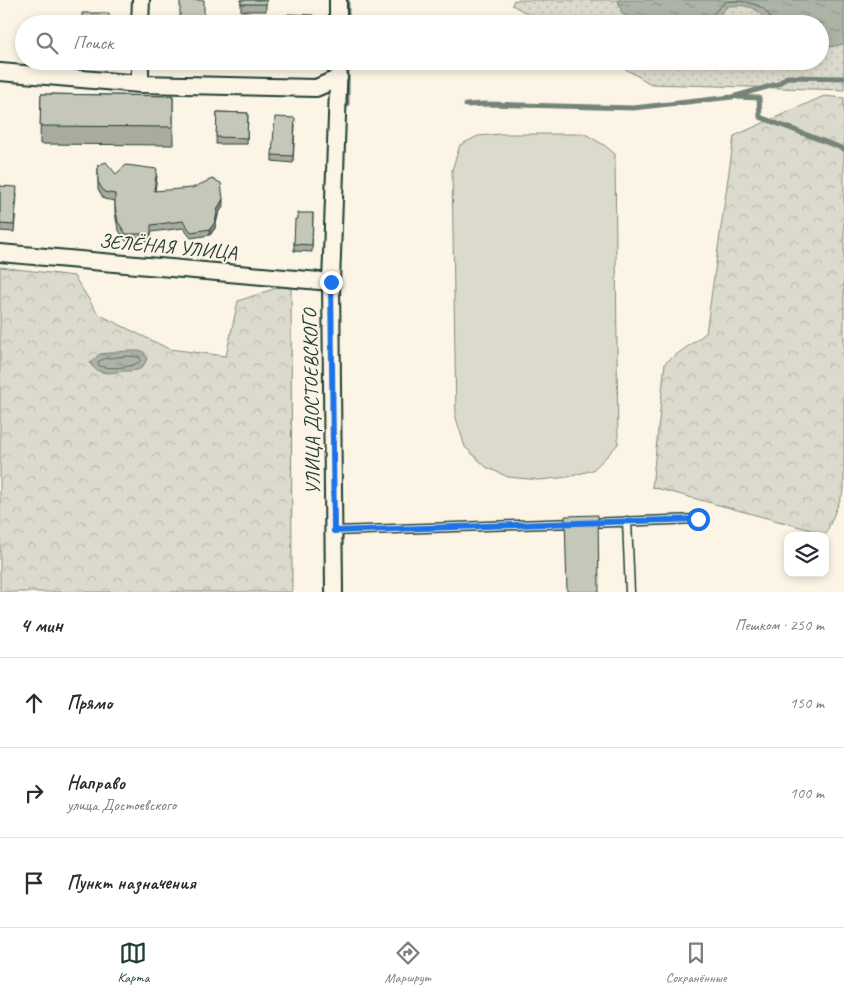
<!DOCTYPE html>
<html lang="ru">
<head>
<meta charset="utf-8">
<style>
  body { margin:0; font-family:Caveat,sans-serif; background:#f7f7f7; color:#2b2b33 }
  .controls { position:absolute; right:15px; bottom:15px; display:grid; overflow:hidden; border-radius:10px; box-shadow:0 2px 8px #0003 }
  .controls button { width:45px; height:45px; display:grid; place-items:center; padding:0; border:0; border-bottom:1px solid #e1e1e2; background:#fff; color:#2b2b33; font:25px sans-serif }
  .stop { position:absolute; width:15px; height:15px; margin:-11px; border:4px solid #1a73e8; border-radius:50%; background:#fff }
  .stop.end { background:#1a73e8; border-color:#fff; box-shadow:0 1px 5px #0008 }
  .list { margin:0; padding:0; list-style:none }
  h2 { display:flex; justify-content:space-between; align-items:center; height:65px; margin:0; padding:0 20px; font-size:21px }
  h2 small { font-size:16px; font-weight:400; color:#7c7c81 }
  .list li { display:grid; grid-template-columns:32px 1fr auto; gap:15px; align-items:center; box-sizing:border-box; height:90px; padding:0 20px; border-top:1px solid #e1e1e2 }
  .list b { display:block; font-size:19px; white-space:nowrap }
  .list p { margin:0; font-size:16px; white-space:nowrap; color:#7c7c81 }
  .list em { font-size:16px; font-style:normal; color:#7c7c81 }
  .icon { flex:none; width:28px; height:28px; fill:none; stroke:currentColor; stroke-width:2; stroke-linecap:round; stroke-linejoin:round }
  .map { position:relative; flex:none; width:844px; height:592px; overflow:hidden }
  .search { position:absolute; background:#fff; box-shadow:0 2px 8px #0003; left:15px; right:15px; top:15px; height:55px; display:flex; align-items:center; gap:12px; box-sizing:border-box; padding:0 18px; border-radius:28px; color:#7c7c81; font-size:19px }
  .sheet { height:335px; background:#fff }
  nav { display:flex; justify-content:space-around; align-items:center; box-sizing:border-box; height:70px; border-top:1px solid #e1e1e2; background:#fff; font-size:14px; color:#7c7c81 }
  nav a { display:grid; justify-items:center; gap:2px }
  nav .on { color:#1f3d34 }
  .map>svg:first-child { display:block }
  .forest { fill:url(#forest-crowns); stroke:#7e8c80 }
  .park { fill:url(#park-dots); stroke:#7e8c80 }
  .pitch { fill:#dcdacc; stroke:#7e8c80 }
  .water { fill:url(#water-ripples); stroke:#758479 }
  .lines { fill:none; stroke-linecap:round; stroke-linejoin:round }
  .shore { stroke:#586c62; stroke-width:1 }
  .stream { stroke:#758479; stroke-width:5 }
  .lane-casing { stroke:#1f3d34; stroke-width:11 }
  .street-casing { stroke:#1f3d34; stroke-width:20 }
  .lane { stroke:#fcf5e5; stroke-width:8 }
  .street { stroke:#fcf5e5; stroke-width:16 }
  .wall { fill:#a9ab9f; stroke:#1f3d34 }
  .shaded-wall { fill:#8a8b82; stroke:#1f3d34 }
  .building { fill:#c5c7b9; stroke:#1f3d34 }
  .route { stroke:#1a73e8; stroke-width:6 }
  .labels { text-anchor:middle; stroke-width:4; stroke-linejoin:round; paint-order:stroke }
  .street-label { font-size:20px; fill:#1f3d34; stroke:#fcf5e5 }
</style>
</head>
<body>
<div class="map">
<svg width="844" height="592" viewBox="0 0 844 592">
  <defs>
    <pattern id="forest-crowns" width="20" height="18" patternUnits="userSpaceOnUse" patternTransform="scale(1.25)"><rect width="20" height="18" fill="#dcdacc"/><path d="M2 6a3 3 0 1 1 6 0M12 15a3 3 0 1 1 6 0" fill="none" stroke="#bcbcb0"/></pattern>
    <pattern id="park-dots" width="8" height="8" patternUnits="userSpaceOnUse" patternTransform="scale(1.25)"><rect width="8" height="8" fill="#dcdacc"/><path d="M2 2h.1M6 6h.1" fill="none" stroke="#bcbcb0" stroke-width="1.8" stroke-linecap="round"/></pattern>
    <pattern id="water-ripples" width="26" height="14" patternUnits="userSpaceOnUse" patternTransform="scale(1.25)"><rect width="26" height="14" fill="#aeb3a7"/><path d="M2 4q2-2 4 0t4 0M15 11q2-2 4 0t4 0" fill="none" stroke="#8d9389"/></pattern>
  </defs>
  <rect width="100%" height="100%" fill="#fcf5e5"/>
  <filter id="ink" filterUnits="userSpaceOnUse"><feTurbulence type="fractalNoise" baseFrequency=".02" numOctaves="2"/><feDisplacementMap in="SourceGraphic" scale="10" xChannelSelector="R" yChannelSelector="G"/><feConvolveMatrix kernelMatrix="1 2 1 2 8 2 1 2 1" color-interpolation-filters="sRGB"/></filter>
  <g filter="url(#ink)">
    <path class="forest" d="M824,96L844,98V490L826,534L652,487L665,363L706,333L734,136Z
      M0,267L74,276L98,314L169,349L226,356L238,301L291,283L292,592H0Z"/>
    <path class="park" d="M514,0H844V90L651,84L612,61H820V24H546L512,5Z"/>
    <path class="pitch" d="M501,134H585L604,145L615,154L618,444L608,455L593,470L568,477L539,480L508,477L486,467L465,447L456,418L452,170L460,145L478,136Z"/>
    <path class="water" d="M618,0H844V44L820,49V24H768C755,5 750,5 728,6L716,18V24H657C648,20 639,21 630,24L628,16L622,14Z
      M126,351H143L147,359C145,363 143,367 140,369C135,371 128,371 123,371C110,373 98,376 90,363L100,354Z"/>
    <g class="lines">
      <path class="shore" d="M711,24L712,15L725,2C742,0 769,2 772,24
        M126,356L139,357L141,360C135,368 107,370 98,365V362L103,359Z"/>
      <path class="stream" d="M347,0V24
        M347,61V105
        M737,97L759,98L760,117L844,149
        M466,105L485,104L633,108L732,97L778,84L787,77L844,78"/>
      <g class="lane-casing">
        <path id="lane" d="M627,521L630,592
          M588,523L698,519
          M334,531L574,523"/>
      </g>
      <g class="street-casing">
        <path id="street" d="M338,0V24
          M140,24L141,0
          M0,72L140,84L316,88L339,78
          M140,84V61
          M0,253L331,282
          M334,592L331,282L339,61"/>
      </g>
      <use href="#lane" class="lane"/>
      <use href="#street" class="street"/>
    </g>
    <path class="wall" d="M241,0H266V11H241Z
      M41,94L173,96V145L40,144Z
      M217,112L248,113L247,144H216Z
      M295,125L293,163L272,161V155Z
      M98,165L116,174L157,176L155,191L223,206L218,215L215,228L210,235L191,238L183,228L151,232V241H126L118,229L115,213V201L104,199L98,189Z
      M0,186L17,194L14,232L0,231Z
      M313,213L312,252L294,251V244L298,219Z"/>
    <path class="shaded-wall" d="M223,199V206L218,215L215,228L210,235V229L218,208Z"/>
    <path class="building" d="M180,0H204V24H180Z
      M241,0H266V4H241Z
      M82,13H109V24H82Z
      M288,14L313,15L312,24H288Z
      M41,94L173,96V127L40,126Z
      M217,112L248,113L247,138L216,137Z
      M275,117L295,118L293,156L272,155Z
      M106,162L116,174L126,165L157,169L154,191L192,188L212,179L221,183L223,199L218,208L215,222L210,229L191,232L183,221L151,225V234H126L118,222L115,206V194L104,192L98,182V165Z
      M0,186L17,187L14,225L0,224Z
      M298,213H313L312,245L294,244L295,219H298Z
      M598,515L599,592H567L565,516Z"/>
  </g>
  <g class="lines" filter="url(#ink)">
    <path class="route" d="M331,282L334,531L698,519"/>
  </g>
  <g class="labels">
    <g class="street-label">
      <text transform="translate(168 246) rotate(5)" y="7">ЗЕЛЁНАЯ УЛИЦА</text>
      <text transform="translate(311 402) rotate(-91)" y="7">УЛИЦА ДОСТОЕВСКОГО</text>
    </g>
  </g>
</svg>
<div class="controls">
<button><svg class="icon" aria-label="layers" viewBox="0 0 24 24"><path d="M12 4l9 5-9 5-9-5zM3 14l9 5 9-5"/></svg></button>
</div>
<div class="stop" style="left:698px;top:519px"></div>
<div class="stop end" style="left:331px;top:282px"></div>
<div class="search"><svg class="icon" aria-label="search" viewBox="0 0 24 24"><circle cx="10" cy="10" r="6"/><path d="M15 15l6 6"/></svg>Поиск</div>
</div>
<section class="sheet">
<h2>4 мин<small>Пешком · 250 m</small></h2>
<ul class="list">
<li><svg class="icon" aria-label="ahead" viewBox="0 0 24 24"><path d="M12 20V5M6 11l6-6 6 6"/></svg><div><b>Прямо</b></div><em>150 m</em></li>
<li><svg class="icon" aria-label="right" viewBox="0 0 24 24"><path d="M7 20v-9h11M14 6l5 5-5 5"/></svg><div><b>Направо</b><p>улица Достоевского</p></div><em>100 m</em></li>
<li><svg class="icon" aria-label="arrive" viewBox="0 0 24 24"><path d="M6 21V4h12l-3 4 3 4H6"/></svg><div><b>Пункт назначения</b></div></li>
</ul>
</section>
<nav>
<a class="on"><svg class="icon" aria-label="map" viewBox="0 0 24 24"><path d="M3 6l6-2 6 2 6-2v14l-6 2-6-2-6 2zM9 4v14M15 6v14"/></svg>Карта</a>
<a><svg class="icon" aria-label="directions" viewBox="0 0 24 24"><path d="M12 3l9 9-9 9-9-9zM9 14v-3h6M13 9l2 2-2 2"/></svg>Маршрут</a>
<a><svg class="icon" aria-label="saved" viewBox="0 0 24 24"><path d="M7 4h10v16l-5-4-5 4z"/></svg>Сохранённые</a>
</nav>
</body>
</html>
